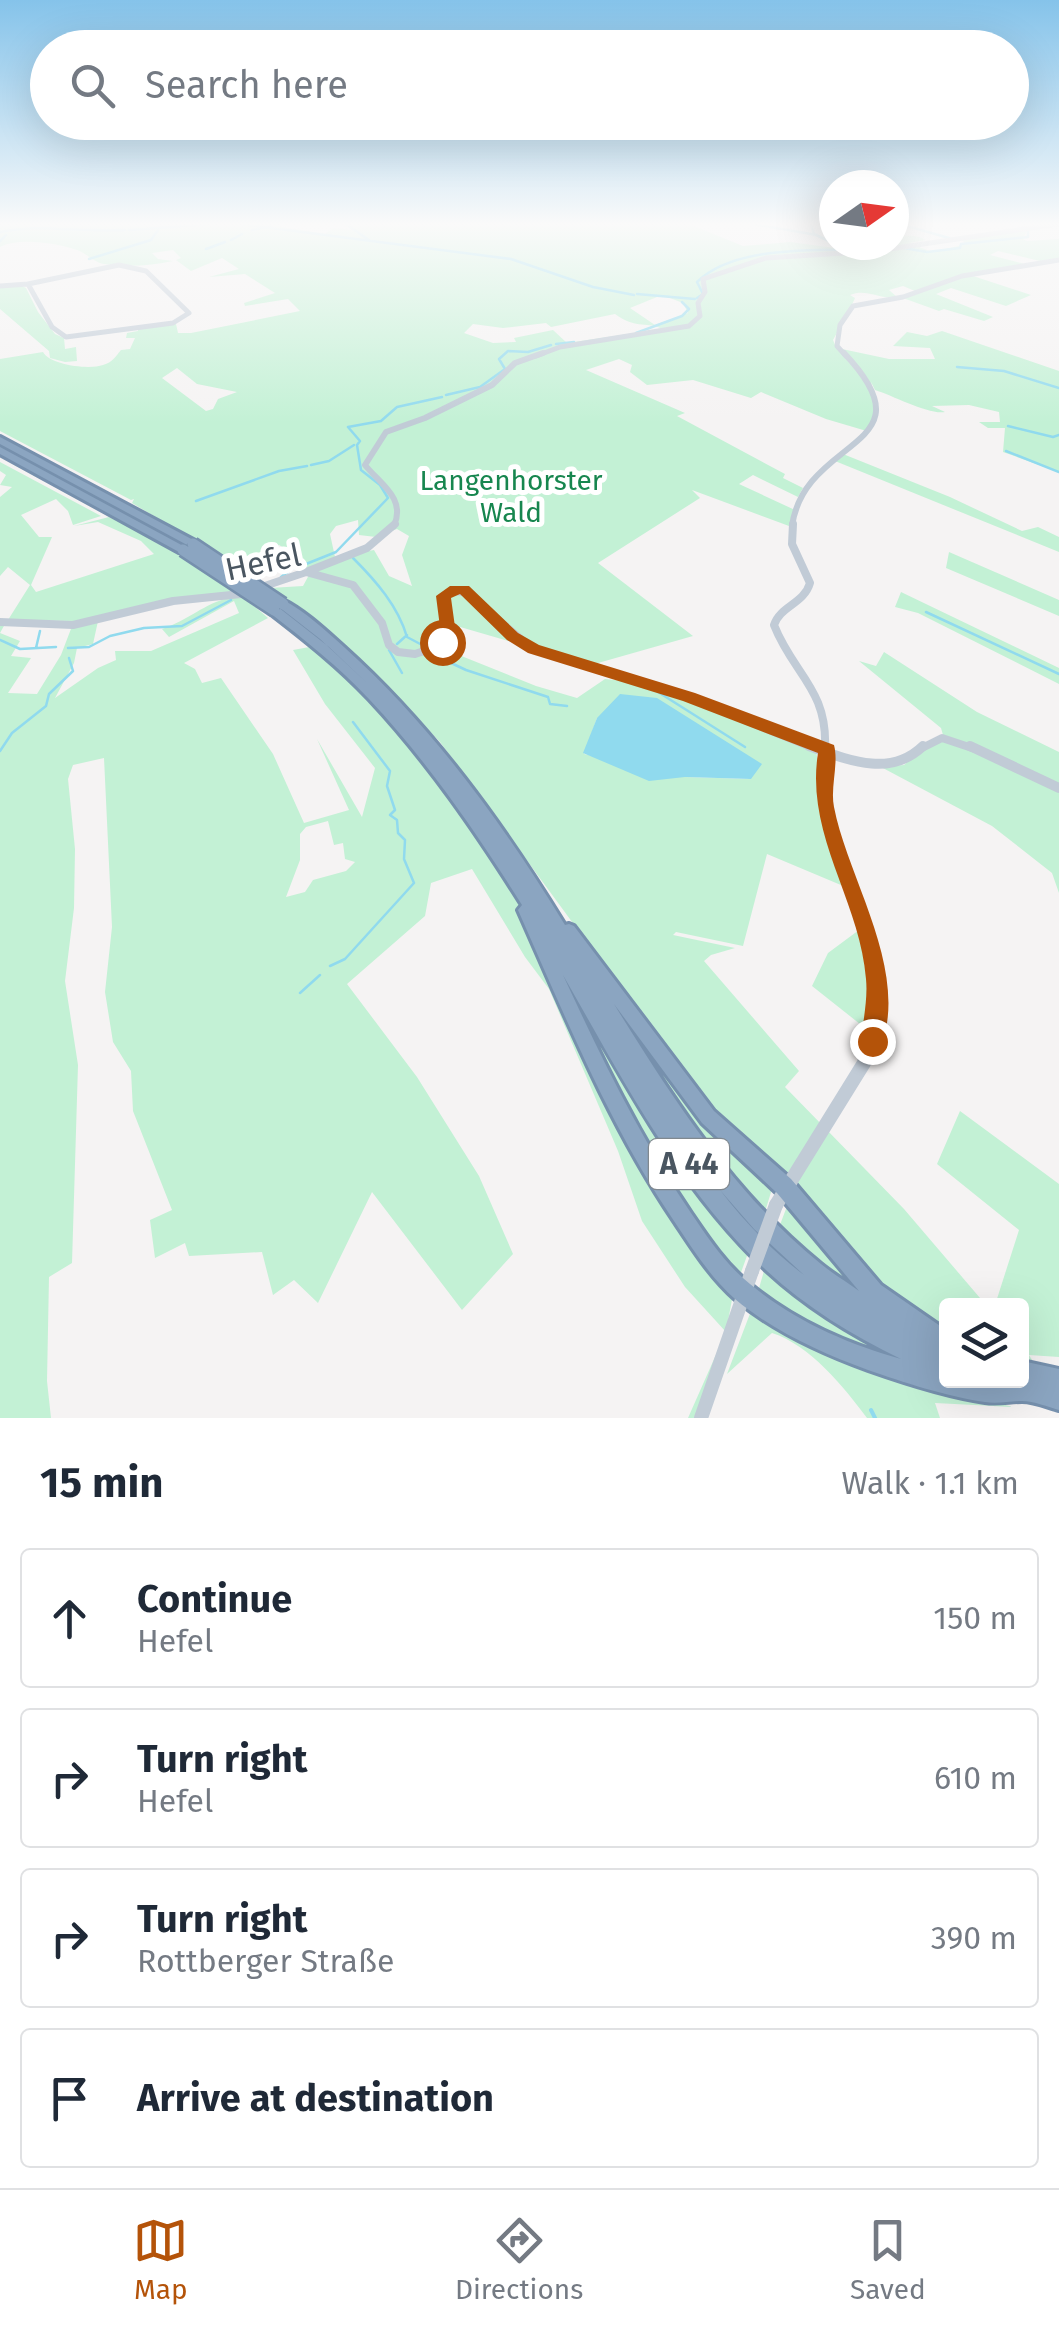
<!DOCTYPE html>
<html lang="en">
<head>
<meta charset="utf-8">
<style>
  body { margin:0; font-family:"Fira Sans",sans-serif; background:#f6f6f7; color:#1f2937 }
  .controls { position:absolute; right:30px; bottom:30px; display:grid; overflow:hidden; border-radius:10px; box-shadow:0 10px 40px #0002 }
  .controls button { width:90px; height:90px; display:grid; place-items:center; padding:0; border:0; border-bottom:2px solid #e0e1e3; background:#fff; color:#1f2937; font:50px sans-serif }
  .compass { position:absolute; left:819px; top:170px; width:90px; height:90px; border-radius:50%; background:#fff; box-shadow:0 10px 40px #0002; rotate:76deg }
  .stop { position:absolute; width:30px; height:30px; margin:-22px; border:8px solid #b45309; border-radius:50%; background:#fff }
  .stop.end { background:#b45309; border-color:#fff; box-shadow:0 2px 10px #0008 }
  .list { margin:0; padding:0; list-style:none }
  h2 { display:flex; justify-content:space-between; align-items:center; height:130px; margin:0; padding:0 40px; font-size:42px }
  h2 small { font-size:32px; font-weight:400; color:#747a83 }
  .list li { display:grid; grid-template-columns:65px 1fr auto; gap:30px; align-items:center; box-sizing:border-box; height:140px; margin:0 20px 20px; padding:0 20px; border:2px solid #e0e1e3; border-radius:10px }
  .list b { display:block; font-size:38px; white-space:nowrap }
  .list p { margin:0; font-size:32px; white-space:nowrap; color:#747a83 }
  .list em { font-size:32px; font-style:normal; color:#747a83 }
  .icon { flex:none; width:55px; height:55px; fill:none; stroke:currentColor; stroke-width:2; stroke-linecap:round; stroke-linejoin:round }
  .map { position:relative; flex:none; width:1059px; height:1418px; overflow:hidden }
  .search { position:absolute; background:#fff; box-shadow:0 10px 40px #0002; left:30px; right:30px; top:30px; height:110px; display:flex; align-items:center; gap:25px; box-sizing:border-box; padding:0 35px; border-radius:55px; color:#747a83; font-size:38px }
  .sheet { height:770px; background:#fff }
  nav { display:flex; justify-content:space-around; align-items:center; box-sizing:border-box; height:140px; border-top:2px solid #e0e1e3; background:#fff; font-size:28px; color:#747a83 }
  nav a { display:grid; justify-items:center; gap:5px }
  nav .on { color:#b45309 }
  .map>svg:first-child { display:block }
  .green { fill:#c3f1d5; fill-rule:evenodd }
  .water { fill:#90daee }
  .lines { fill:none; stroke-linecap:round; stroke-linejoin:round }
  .stream-far1 { stroke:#90daee; stroke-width:2.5 }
  .stream { stroke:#90daee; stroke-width:4 }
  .highway-casing { stroke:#7690ad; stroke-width:6 }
  .secondary-far4 { stroke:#c1cbd6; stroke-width:5 }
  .secondary-far3 { stroke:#c1cbd6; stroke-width:6 }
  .secondary-far2 { stroke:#c1cbd6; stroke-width:8 }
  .secondary-far1 { stroke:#c1cbd6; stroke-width:10 }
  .secondary { stroke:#c1cbd6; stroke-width:14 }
  .highway { fill:#8ba5c1; fill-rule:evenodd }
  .highway-bridge-casing { stroke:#7690ad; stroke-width:16; stroke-linecap:butt }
  .secondary-bridge { stroke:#c1cbd6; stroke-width:14 }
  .highway-bridge { stroke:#8ba5c1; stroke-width:11 }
  .route { fill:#b45309 }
  .labels { text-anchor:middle; stroke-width:10; stroke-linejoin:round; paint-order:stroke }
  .far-park-label { font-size:28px; fill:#17864f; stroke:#fff }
  .shield { fill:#fff; stroke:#808990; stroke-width:2.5 }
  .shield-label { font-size:30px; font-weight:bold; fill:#4a5661 }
  .street-label { font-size:32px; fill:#4a5661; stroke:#fff }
</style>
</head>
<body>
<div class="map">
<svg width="1059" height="1418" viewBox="0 0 1059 1418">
  <rect width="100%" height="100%" fill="#f5f3f3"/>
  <path class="green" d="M0,224H280L277,226L325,234L333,228L352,230L343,224H689L743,246L790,242L835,248V254L877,249L837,245H894V237C905,236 916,234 926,240L909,243L932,252L967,244L960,239L1027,230L1023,239L1027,241L1059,239V260L1048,263L998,251L990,255L1033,266L970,275L1031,295L1006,306L951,288L936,294L993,317L984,321L944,309L939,311L903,298L915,291L903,286L889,290L897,297C879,300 867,288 850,295L855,298C853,303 838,332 833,340L836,347L861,369L842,349L889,359H935L930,348L893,346L907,332L927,336L942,331L1059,371V472L1003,452L1005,428H988L979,422H1000L999,412L969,405L932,406L945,412C929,415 894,396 875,390L871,382L876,403L870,432L826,419L761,392L751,398L693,380L647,385L630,372L632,365L619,359L586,370L685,413L677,416L785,474L783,478L803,488L798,497L753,475L739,484L795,510L789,526L692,490L700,498L598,563L693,636L591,665L443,622L444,649L536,686L577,698L605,679L644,683L816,752L848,888L767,854L743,946L676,932L673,935L735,948L711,955L704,961L799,1071L785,1087L904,1209L986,1305L946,1306V1336L926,1327L873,1282L716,1118L440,742L355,654L270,588L303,586L309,575L300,557L279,545L244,570L132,503L134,499L131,500L0,431V359L43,352C50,365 89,370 103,365C113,362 115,357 121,350L130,349L135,338H126L127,333L138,331V327L176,324L178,333H191L300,311L288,299L245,306L244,303L275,293L245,274L209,277L239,269L222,258L191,271L176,260L181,258L173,250L152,253L158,259L173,261C150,266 127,267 104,264C95,263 86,253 77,250C58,243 18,237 0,247ZM662,295L683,303L688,313L655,325L630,308ZM615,314C637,330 649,321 662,329L567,343L553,330L514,338L516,342L493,343L464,333L473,324L503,328L546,323L551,327ZM177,368L197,384L237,392L218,399L213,409L206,411L162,378ZM358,520L359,535L376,537L397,529L409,536L402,555L412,586L389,576L374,550L335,557L330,534L336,526ZM597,718L750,779L685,777L584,754Z
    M20,285L26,288L38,312L55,334L64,338L65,349L76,347L77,361L65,362L50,358L49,351L0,309V287Z
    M843,454L950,497L1022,531L1038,527L1059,537V552L835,461Z
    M0,462L101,516L73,525L68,511L56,499L21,515L39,537H52L31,585L36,592L154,554L141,541L98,522L74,526L109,517C167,543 223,578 268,618L184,663L195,669L202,683L221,678L273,754L304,823L349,810L317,739L362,817L375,768L325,704L293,650L315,646L410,743L455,801L511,887L609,1096L733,1294L726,1332L696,1418H688L726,1332L685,1287L642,1221L618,1151L549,989L525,957L472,869L431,883L425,916L347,984L417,1077L479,1176L513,1254L462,1310L372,1192L318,1303L294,1280L273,1295L262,1252L189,1256L185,1243L155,1258L150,1220L172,1210L133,1111L131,1071L113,1042L105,992L112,927L104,758L73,765L68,779L75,849L74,908L65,981L78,1065L72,1263L49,1277L47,1381L51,1418H0V624H5L0,633L20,641L11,656L31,658L8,693L37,694L61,655L74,621L8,620L30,585L8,567L0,576V497L12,487L0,485L6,475L0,471ZM193,598H229C205,603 187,621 162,629L169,637L234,601L239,613L151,651H115L116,660L98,668L55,698L74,663L77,648L93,644L98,621ZM328,821L334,845L343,843L345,859L355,862L346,871L313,880L305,892L286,897L300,860V834L306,827Z
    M949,552L1059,600V616L946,568Z
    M901,592L1059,668V684L918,613L895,607Z
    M884,652L977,712L1059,752V787L943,735L941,728L859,661L876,666Z
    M952,740L1059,790V893L1052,873L992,826L881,767L904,765L927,745Z
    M859,930L869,992L865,1028L812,986L828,953Z
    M568,987C621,1082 676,1171 748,1253L739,1278C662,1192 617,1089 568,987Z
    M611,1000L768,1178L772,1189L764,1215L698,1138Z
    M960,1111L1059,1184V1357L1029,1355L1034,1363L1022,1360V1306L995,1305L1019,1230L937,1164Z
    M789,1201L864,1295L778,1230Z
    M764,1271L844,1329L909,1366L815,1331L757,1295Z
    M751,1311L878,1372L1013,1407L935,1403L940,1418H867C844,1387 810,1345 772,1333L727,1374Z"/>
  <path class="water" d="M620,694L657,698L762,764L751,779L685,777L649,781L583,753L597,718Z"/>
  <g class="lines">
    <path class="stream-far1" d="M240,224L511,259L593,287L634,295
      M346,224L369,240
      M753,224L817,235
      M811,224L814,234L829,241
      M900,224L949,238
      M129,230L210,224
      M252,230L271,226
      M0,232C44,223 79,233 125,230
      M231,240L242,234
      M0,241L6,235
      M904,248L927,252L960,248L961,244L1028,237V230
      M206,249L225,242
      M89,259L151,240L158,230
      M637,294L695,299
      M697,298L703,294L697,282C735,244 823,251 873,249
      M636,333L682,316L689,309L682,302
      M556,344L574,342
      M957,367L1004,371L1059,388
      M446,395L480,387L505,369L499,359L508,351L528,352L551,345
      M1008,426L1053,437L1059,435
      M1006,451L1059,472
      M311,465L329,461L354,445
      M196,501L279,471L307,466
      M353,558C376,581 398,606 407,637L424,646
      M306,564L336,552L388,498L380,485L361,470L357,445L360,441L348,427L381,421L397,407L442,397
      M281,577L295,567
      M926,612L1059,674
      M0,640L20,649L56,647
      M397,644L407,635
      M36,648L40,631
      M68,648L89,647L110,636L144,628L182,626L231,600
      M389,650L402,673
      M432,654L466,670L548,697L550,704L567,706
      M658,692L745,747
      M0,751L12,733L46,706L49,694L73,671L69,658
      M330,966L345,959L414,883L404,859L405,840L398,833L397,820L390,815L395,810L387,786L390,771L353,722
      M300,993L320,975"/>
    <path class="stream" d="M871,1410L875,1418"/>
    <g class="highway-casing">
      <path id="highway" d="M0,437L197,542L198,544L197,546H189L0,444Z
        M0,447L187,548L188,550L183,553L179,552L0,454Z
        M283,600C305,611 326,631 344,647C433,727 503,824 565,925L569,924L574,926L714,1111L791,1179L881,1285L946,1330V1380H1022V1361L1059,1369V1410C1048,1407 1034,1401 1022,1401C1010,1401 998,1404 985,1402C949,1397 902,1382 868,1370C821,1353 773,1331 735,1299C710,1277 692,1248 674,1221C609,1125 565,1016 518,910L522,905C476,832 428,762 369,699C339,667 305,640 270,613L268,610L270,607H278L329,647L367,683L320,639L279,607L277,604ZM563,975C622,1078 679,1189 767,1271C806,1307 853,1336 901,1359C847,1344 793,1320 750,1284C726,1265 708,1238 691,1213C640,1138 601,1057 563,975ZM614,1004L702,1123L777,1193L859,1291C847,1282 833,1274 821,1264C734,1194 672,1098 614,1004ZM720,1190L754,1229L804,1275C772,1251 744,1221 720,1190Z"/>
    </g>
    <path class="secondary-far4" d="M119,265L146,271L189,313L173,323L66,337L52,327L28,284Z
      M0,286L28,284
      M536,356L560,347L689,326L700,316L698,303L705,292L703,279L766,258L876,251L1059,224
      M846,356L837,346L840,325L853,306L903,297L962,276L1059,260"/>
    <path class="secondary-far3" d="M394,526C406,498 381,485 365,465L386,432L425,418L492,385L515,363L543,353
      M792,526C805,435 935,449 844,353"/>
    <path class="secondary-far2" d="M793,524L792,544L810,583C804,604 780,606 774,625C793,674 828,689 825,749
      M306,572L367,548L395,524
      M0,622L73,625L173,601L241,594L306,572L353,585L382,623L389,645L398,652L415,654L436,647L445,636L444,596L453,591L464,592L533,649L688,697L816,749
      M920,749L942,738L975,749"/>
    <path class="secondary-far1" d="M809,746C848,760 890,778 923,746
      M825,746C824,764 821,782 824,800C835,880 892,956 870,1039
      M970,746L1059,788"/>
    <path class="secondary" d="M776,1205L864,1063L871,1037
      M701,1418L752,1271"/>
    <use href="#highway" class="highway"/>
    <g class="highway-bridge-casing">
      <path id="highway-bridge" d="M193,544L283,604
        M183,550L274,610"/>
    </g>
    <path class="secondary-bridge" d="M752,1271L776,1205"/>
    <use href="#highway-bridge" class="highway-bridge"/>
  </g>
  <linearGradient id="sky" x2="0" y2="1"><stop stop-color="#85c3ea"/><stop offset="0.53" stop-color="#fafafa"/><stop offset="1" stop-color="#fafafa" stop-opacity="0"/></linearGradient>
  <rect width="1059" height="423" fill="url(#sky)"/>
  <path class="route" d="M450,586H469L518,633L539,645L695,693L834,745C839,764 830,787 834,807C848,880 911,972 880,1049L872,1052L864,1049L861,1041C863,1021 868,999 866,979C860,900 805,836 818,753L683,701L528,653L507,640L460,594L451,598L455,627L449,642L436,646L440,627L436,596Z"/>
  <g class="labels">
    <g class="far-park-label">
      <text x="511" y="490">Langenhorster<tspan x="511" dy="32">Wald</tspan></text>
    </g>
    <rect class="shield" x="649" y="1139" width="80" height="50" rx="8"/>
    <g class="shield-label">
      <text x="689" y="1174">A 44</text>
    </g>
    <g class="street-label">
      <text transform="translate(263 562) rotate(-12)" y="11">Hefel</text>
    </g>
  </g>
</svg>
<div class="controls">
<button><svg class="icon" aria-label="layers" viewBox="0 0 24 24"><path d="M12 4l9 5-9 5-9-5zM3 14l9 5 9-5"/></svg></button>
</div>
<svg class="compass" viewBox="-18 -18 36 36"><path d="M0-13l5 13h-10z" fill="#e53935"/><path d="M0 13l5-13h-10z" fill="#747a83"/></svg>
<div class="stop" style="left:442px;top:642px"></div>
<div class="stop end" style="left:872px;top:1041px"></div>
<div class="search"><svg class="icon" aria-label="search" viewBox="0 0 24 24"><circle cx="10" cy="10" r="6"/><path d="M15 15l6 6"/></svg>Search here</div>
</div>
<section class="sheet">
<h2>15 min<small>Walk · 1.1 km</small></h2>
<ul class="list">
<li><svg class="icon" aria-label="ahead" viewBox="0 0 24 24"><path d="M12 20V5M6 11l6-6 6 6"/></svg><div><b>Continue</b><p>Hefel</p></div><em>150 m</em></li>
<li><svg class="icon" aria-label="right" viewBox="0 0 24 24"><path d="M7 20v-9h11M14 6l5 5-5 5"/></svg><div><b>Turn right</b><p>Hefel</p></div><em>610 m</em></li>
<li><svg class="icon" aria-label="right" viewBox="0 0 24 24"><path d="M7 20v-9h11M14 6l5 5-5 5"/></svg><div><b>Turn right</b><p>Rottberger Straße</p></div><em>390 m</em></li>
<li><svg class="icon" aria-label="arrive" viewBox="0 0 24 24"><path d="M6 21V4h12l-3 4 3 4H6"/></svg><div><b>Arrive at destination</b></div></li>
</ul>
</section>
<nav>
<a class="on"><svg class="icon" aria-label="map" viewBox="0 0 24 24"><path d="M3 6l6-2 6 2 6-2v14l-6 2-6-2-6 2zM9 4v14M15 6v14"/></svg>Map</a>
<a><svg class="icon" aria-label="directions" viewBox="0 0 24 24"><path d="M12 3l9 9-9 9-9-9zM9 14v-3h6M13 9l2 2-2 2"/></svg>Directions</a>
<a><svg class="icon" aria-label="saved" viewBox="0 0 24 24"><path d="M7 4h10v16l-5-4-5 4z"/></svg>Saved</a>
</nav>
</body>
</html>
